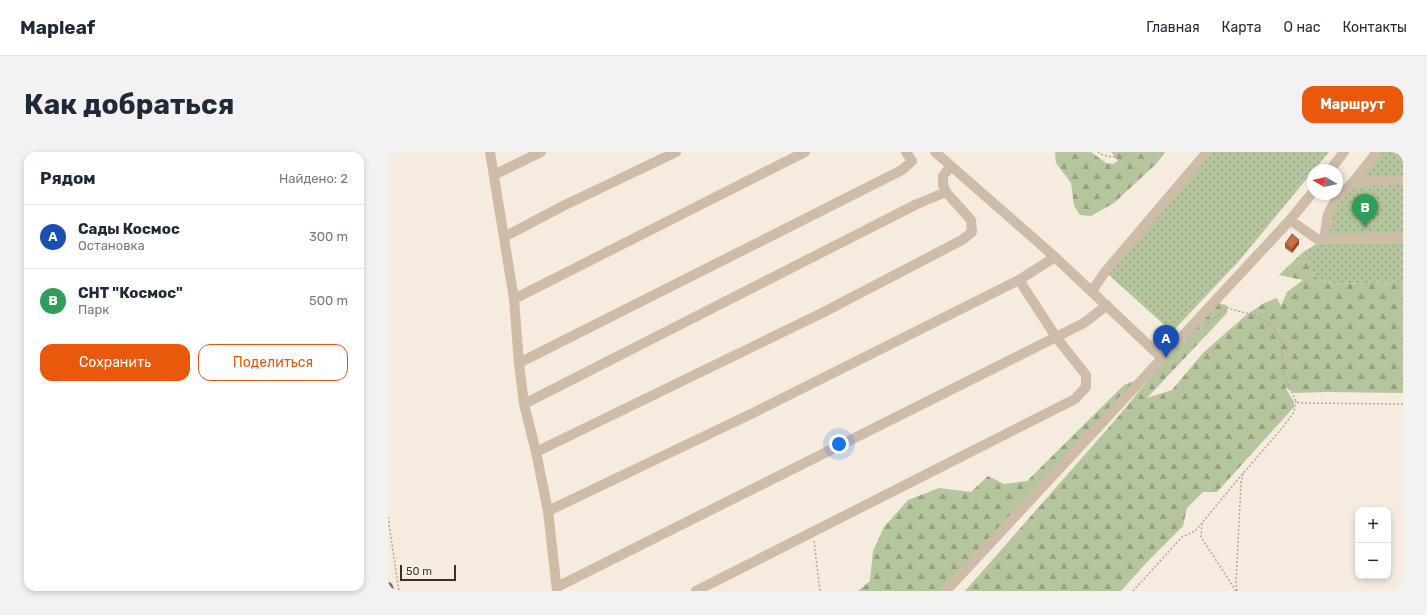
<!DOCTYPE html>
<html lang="ru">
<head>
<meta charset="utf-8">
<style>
  body { margin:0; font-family:Rubik,sans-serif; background:#f2f2f3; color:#1f2937 }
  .controls { position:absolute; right:12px; bottom:12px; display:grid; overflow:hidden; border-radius:8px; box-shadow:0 2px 6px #0003 }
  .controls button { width:36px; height:36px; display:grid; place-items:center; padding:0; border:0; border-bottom:1px solid #e0e1e3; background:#fff; color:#1f2937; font:20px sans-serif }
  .compass { position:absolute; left:919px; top:12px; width:36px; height:36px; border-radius:50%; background:#fff; box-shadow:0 2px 6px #0003; rotate:279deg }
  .scale { position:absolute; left:12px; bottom:10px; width:56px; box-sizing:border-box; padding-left:4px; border:2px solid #3b3029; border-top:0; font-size:11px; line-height:14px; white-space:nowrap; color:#3b3029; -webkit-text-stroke:3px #fbf5ec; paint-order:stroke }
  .you { position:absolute; left:451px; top:292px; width:14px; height:14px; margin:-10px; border:3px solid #fff; border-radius:50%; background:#1a73e8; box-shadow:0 0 0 6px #1a73e833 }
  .badge { display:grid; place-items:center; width:26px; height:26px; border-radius:50%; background:#ea580c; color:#fff; font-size:13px; font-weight:700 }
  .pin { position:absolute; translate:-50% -33px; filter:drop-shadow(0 1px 2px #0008) }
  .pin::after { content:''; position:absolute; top:21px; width:14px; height:12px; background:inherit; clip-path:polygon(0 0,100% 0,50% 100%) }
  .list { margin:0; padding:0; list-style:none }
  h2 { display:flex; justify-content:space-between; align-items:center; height:52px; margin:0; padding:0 16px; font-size:17px }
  h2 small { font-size:13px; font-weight:400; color:#747a83 }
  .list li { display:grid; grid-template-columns:26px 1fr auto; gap:12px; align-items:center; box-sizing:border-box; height:64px; padding:0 16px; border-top:1px solid #e0e1e3 }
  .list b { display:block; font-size:15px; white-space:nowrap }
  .list p { margin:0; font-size:13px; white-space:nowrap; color:#747a83 }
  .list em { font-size:13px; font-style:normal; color:#747a83 }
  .actions { display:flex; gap:8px; padding:12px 16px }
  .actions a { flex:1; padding:9px 0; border:1px solid #ea580c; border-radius:12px; text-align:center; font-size:14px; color:#ea580c }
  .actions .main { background:#ea580c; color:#fff }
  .map { position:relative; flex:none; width:1015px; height:439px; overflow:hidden; border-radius:12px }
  header { display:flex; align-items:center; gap:24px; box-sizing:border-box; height:56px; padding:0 20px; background:#fff; border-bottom:1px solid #e0e1e3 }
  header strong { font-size:19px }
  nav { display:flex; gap:22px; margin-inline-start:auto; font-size:14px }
  .intro { display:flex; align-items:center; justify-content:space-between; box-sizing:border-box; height:96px; padding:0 24px }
  h1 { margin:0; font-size:28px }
  .button { padding:10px 18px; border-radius:12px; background:#ea580c; color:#fff; font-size:14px; font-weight:700 }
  main { display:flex; gap:24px; padding:0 24px }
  aside { flex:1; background:#fff; border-radius:12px; box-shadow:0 2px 6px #0003 }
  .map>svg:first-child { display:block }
  .forest { fill:url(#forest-firs) }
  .garden { fill:url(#garden-dots) }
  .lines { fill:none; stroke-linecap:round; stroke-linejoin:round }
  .path { stroke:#baa693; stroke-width:1.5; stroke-dasharray:2 2; stroke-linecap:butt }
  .minor { stroke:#cebca9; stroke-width:10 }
  .major { stroke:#7e6759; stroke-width:10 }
  .wall { fill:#b25d39 }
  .shaded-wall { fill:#914c2e }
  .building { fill:#cf6c42; stroke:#914c2e }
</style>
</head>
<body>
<header>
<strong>Mapleaf</strong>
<nav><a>Главная</a><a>Карта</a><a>О нас</a><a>Контакты</a></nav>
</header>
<div class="intro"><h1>Как добраться</h1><a class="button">Маршрут</a></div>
<main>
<aside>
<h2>Рядом<small>Найдено: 2</small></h2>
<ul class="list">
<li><span class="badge" style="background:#1a4fb4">A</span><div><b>Сады Космос</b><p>Остановка</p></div><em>300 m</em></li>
<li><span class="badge" style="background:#2e9e5b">B</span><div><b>СНТ &quot;Космос&quot;</b><p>Парк</p></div><em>500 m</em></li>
</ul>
<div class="actions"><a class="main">Сохранить</a><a>Поделиться</a></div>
</aside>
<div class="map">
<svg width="1015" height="439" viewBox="0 0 1015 439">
  <defs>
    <pattern id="forest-firs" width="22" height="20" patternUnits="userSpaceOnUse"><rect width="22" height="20" fill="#b5c59d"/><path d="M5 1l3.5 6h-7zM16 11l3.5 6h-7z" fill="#94a080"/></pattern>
    <pattern id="garden-dots" width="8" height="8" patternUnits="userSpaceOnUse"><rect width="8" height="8" fill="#b5c59d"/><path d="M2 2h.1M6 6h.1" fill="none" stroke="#94a080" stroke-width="1.8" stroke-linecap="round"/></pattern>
  </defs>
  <rect width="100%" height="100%" fill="#f5ebde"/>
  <path class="forest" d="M667,0H703L718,11L725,12L730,9L723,0H777L768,12L726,51L703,64L692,63L686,54L683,31L668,11Z
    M915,100L927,125L944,132L1015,130V241L939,240L906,241L897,235L906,250V255L829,340H815L799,356L795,374L760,409L733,439H577L729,266L780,204L831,151L840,154L839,161L759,246L784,238L815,201L857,164L876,151L889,146L893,154L899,140L915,128L891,123Z
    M743,230L749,231L557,439H470L482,429L485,399L496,375L520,348L551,336L583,340L600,324L616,332L639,329L736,233Z"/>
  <path class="garden" d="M823,0H941L850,110L784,180L720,122Z
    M989,0H1015V130L944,132L927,125L915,100L936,88L940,62Z"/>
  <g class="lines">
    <path class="path" d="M710,0C718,6 734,7 742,0
      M817,174L839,156L866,163L884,173L894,191L895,221L908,249L911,251L1015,252
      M0,365L11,439
      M426,389L432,439
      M745,439L794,385L807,379L814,371
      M848,439L813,385L814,371L846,332L895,275L906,260L908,249
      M849,439L848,430L853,331L855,321"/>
    <path class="minor" d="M102,0L126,147L131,211L514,18L524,9L518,0
      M547,0L667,105L774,206
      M942,18L956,0
      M106,23L153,0
      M965,30L1015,28
      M902,68L929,87L1015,86
      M116,85L175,54L288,0
      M936,88L940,62L947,49L965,30L989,0
      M704,139L717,120L819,0
      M126,147L417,0
      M131,211L136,252L148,300
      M136,252L529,52L558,40
      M160,359L365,261L631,128L667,105
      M169,435L668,185L696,171L719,153
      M169,439L160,359L148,300L434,161L574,88L584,80L583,68L558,40L555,33V24L563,14
      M308,439L687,247L698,235V223L668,185L631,128
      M558,439L902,68L925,40"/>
    <path class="major" d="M0,435L1,439"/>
  </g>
  <path class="wall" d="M897,92H911L904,101L897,96Z"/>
  <path class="shaded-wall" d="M911,88V92L904,101V97Z"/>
  <path class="building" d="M904,82L911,88L904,97L897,92Z"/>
</svg>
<div class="controls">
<button>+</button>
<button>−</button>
</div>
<svg class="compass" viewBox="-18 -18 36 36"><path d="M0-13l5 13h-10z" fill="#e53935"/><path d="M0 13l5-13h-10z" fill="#747a83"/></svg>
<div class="scale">50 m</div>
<div class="you"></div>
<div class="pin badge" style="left:778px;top:206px;background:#1a4fb4">A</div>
<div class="pin badge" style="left:977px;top:75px;background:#2e9e5b">B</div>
</div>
</main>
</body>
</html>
